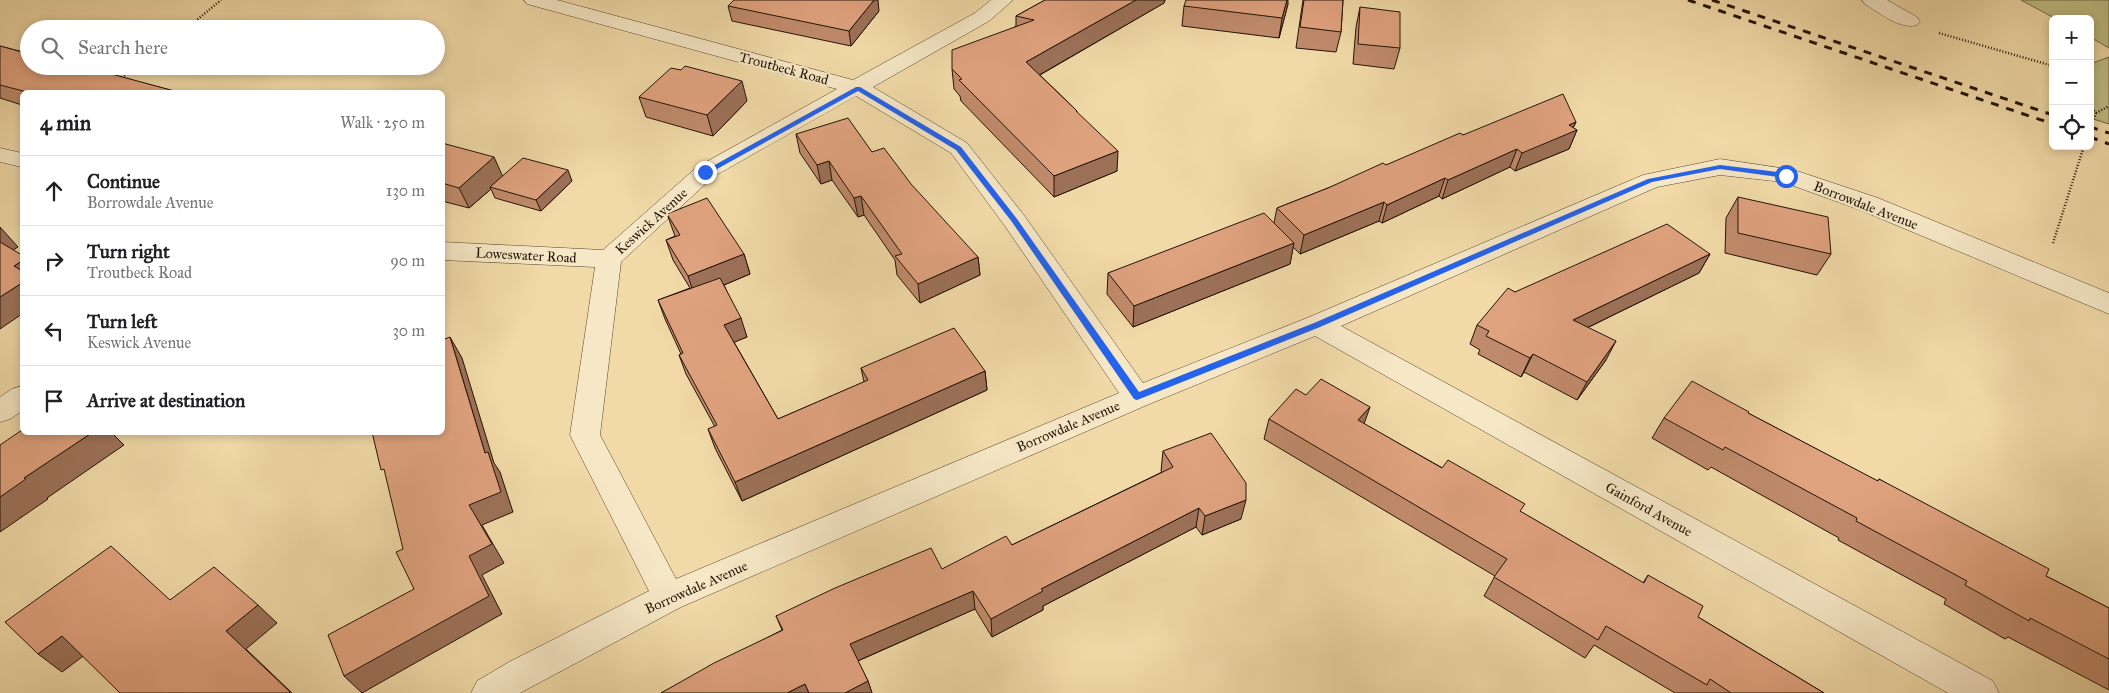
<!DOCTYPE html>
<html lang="en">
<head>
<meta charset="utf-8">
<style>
  body { margin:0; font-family:"IM FELL Great Primer",serif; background:#f6f6f6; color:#202124 }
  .controls { position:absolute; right:15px; top:15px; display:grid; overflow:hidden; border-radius:8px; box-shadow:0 2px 8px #0003 }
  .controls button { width:45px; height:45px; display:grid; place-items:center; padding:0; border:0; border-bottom:1px solid #e0e0e0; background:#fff; color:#202124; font:25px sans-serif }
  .stop { position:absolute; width:15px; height:15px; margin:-11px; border:4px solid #2563eb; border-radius:50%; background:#fff }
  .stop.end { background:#2563eb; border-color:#fff; box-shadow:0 1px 5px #0008 }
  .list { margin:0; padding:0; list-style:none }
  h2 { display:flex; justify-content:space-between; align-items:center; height:65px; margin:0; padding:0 20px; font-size:21px }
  h2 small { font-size:16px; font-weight:400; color:#757577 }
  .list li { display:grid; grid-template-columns:32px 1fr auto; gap:15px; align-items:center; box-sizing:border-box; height:70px; padding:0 20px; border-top:1px solid #e0e0e0 }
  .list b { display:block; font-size:19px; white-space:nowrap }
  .list p { margin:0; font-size:16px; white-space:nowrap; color:#757577 }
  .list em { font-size:16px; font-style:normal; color:#757577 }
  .icon { flex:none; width:28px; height:28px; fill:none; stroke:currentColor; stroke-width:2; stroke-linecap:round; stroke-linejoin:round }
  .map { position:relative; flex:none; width:2109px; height:693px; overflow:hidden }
  .search { position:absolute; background:#fff; box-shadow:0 2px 8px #0003; left:20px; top:20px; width:425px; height:55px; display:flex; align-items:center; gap:12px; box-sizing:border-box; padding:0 18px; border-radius:28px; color:#757577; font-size:19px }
  .panel { position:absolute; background:#fff; box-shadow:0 2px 8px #0003; left:20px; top:90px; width:425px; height:345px; border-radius:8px }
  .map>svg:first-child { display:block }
  .green { fill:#bfbe84; stroke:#716845 }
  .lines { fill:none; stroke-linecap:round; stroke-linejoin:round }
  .street-casing { stroke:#56452e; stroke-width:1 }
  .path { stroke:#231306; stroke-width:2.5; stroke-dasharray:1 2; stroke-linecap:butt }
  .street { fill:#f6e7c6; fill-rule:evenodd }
  .rail { stroke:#231306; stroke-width:3; stroke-dasharray:8 8; stroke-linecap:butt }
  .wall { fill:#c08b6c; stroke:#231306 }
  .shaded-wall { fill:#9c7158; stroke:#231306 }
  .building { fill:#dfa27e; stroke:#231306 }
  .route { fill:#2563eb }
  .labels { text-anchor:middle; stroke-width:4.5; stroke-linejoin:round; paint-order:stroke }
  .street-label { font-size:14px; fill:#231306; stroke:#f6e7c6 }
</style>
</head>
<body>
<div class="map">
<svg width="2109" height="693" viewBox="0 0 2109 693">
  <rect width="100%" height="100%" fill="#f1daa8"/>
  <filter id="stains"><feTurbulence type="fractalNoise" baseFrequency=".004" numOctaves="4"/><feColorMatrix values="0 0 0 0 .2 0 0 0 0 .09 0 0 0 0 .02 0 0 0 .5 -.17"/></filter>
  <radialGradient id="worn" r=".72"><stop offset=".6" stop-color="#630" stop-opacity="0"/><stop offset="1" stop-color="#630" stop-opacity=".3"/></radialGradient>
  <path class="green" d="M2021,0H2109V48L2090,37V19H2056Z
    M2109,57V124L2090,118V64Z"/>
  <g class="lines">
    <g class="street-casing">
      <path id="street" d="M524,0H557L853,80L975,13L991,0H1013L989,21L873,87L967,143L1023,214L1143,383L1307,318L1643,175L1720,159L1794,170L1878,198L2109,293V314L1860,210L1783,182L1720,175L1657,187L1341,326L1993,681L1999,693H1948L1315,336L1147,405L681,607L520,693H471L477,681L509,662L649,591L570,435L595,267L442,260V242L603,250L697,167L837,89L527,4ZM856,96L951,153L1005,226L1119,393L676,579L600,435L621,262L713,177Z
        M1862,0H1887L1917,17L1920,21L1917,25C1900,30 1880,13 1865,4Z
        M0,148L22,153V167L0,162Z
        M22,386V411L10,419L0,422V397L12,389Z"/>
    </g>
    <path class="path" d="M186,29L221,0
      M1939,33L2053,66
      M119,79L139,66
      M2090,106L2096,113L2090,128
      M2096,113L2109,106
      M2053,243L2084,146"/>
    <use href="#street" class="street"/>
    <path class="rail" d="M1688,0L2053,124
      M1712,0L2053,115
      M2090,127L2109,133
      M2090,137L2109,144"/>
  </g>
  <path class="wall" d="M1045,0H1165L1164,3L1040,75L1077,111V113L1117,171L1054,197L961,101L960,96L954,89L952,69L1016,26V16Z
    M1303,0H1343L1341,32L1336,52L1296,48Z
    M1288,4L1279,38L1182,26L1184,6Z
    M728,6L879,11L851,46L732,21Z
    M1360,7L1400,48L1394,69L1353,64L1356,27Z
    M0,46L178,92H22V105L0,98Z
    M639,97L747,101L713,136L646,117Z
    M1576,122L1573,128L1577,130L1569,149L1515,171L1510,167L1442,199L1439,196L1382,223L1379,221L1300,254L1293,247L1290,264L1133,327L1107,294L1108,273L1274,223L1277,208L1463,135Z
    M796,134L872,152L978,257L980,275L920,303L897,275L895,260L864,215L858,217L832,180L821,184L800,153Z
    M442,143L503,176L572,181L541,211L495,198L491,189L469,208L442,201Z
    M1738,197L1831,254L1817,275L1725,253L1726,218Z
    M667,214L744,254L750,274L724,285L747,337L734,342L778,419L864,382L861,368L985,371L987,390L742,501L715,448L708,429L715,427L686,374L679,355L681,354L665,319L658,300L690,288L673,260L666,240L675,236Z
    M1710,254L1699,273L1587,328L1606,360L1577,400L1524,372L1521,377L1478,354L1480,350L1470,344L1477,325L1515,292Z
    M1748,413L1877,481L1879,479L2046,576L2109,608V690L2008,637L2005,639L1944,604L1946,599L1838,540L1839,538L1711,467L1708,470L1652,438L1664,418Z
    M1269,419L1364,424L1521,512L1643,583L1648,575L1698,617L1824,693H1675L1594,645L1585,658L1484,596L1495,576L1264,439Z
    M1163,451L1241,519L1202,535L1196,527L1043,606V610L992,637L975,609L858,661L868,681L872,693H661L782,630L776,616L942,569L1012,545L1162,472L1161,471Z"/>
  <path class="shaded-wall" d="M874,0H878L879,11L851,46L849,31Z
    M1136,0H1165L1164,3L1027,82L1026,62Z
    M1287,0H1288V4L1279,38L1282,18Z
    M742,81L747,101L713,136L707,115Z
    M1576,122L1571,132L1577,130L1569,149L1515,171L1522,153L1569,125Z
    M1517,149L1510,167L1442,199L1448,180Z
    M1118,151L1117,171L1054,197V176Z
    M494,157L503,177L490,187L491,189L469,208L459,188Z
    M829,161L832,180L821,184L817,165Z
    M568,170L572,181L541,211L536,200Z
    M1445,178L1439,196L1382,223L1387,205Z
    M861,196L864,215L858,217L854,198Z
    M1384,202L1379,221L1300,254L1304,235Z
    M0,227L18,247L6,254L0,248Z
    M1294,243L1290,264L1133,327L1134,306Z
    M744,254L750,274L695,297L688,276Z
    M1710,254L1699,273L1564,339L1573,320Z
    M978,257L980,275L920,303L918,284Z
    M22,261V275L14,266Z
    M22,283V314L0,329V297Z
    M741,318L747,337L730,344L724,325Z
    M450,337L462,358L494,463L500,472L513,512L482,525L504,563L482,575L502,614L362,693L344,676L469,556V505L485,453Z
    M1616,341L1606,360L1577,400L1587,382Z
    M1533,354L1524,372L1521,377L1530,358Z
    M985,371L987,390L742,501L735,482Z
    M1370,407L1363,427L1358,420Z
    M93,432H111L124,445L47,498L48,499L0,532V497L24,478Z
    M1246,500L1241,519L1202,535L1205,516Z
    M1199,508L1196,527L1043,606V610L992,637L991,619L1041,589Z
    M973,591L975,609L855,662L850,644Z
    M258,605L277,623L246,649L292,693H289L226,631Z
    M62,636L86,654L62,672L38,654Z
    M868,681L872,693H845Z
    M805,684L809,693H787Z"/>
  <path class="building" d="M734,0H874L849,31L728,6Z
    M1045,0H1136L1026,62L1077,111H1076L1118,151L1054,176L959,80L962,79L952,69V50L1034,20L1016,16Z
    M1186,0H1287L1282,18L1184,6Z
    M1304,0H1343L1341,32L1300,27Z
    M1360,7L1400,12V48L1358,44Z
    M0,46L29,54V66H82L178,92H27L0,85Z
    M685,66L742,81L707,115L639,97L671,68L681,70Z
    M1563,94L1576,122L1569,125L1577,130L1522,153L1517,149L1448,180L1445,178L1387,205L1384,202L1304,235L1277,208L1328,188L1383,163L1386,165L1460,133L1463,135Z
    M848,118L872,152L884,148L911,184L978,257L918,284L895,256L902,254L861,196L854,198L829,161L817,165L796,134Z
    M442,143L494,157L459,188L442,183Z
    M523,158L568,170L536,200L490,187Z
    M1738,197L1828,217L1831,254L1738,233Z
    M707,198L744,254L688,276L666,240L680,235L667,214Z
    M1264,213L1294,243L1134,306L1108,273Z
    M1667,224L1710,254L1573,320L1616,341L1587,382L1533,354L1530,358L1486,336L1489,331L1477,325L1508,288L1515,292Z
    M0,242L22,255V261L14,266L22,271V283L0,297Z
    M720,278L741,318L724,325L778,419L868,380L861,368L954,328L985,371L735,482L708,429L717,425L679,355L683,353L658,300Z
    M450,337L485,453L488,452L501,492L469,505L492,544L469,556L489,596L344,676L328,635L414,589L396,552L403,549L384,469L381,470L372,432H442V340Z
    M1321,379L1370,407L1358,420L1442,468L1448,460L1525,504L1520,511L1644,583L1648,575L1703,606L1698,617L1824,693H1731L1710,679L1707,685L1606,626L1598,640L1494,577L1507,559L1269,419L1296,389L1306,395Z
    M1692,381L1749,412L1748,413L1878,481L1879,479L2049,569L2046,576L2109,608V659L2030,618L2029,621L1965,585L1967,581L1856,521L1857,518L1725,447L1723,450L1664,418Z
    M22,430V432H93L24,478L26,479L0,497V445Z
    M1211,433L1246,483V500L1205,516L1199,508L1041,589L1043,591L991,619L973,591L850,644L868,681L845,693H809L805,684L787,693H661L714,663L783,630L776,616L835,588L931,548L942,569L1006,536L1012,545L1173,467L1163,451Z
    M111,546L170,600L214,567L258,605L226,631L290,692L289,693H120L62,636L38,654L5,622Z"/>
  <path class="route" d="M856,87H860L961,147L1017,219L1139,392L1314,323L1648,179L1720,165L1786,173L1790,176L1786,178L1720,169L1652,182L1320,327L1137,400L1134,399L1012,222L956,150L858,91L708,174L702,172Z"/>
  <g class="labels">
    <g class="street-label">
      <text transform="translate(784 68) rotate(15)" y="5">Troutbeck Road</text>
      <text transform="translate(1866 205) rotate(21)" y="5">Borrowdale Avenue</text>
      <text transform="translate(651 221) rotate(-42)" y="5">Keswick Avenue</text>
      <text transform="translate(526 255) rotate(3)" y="5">Loweswater Road</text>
      <text transform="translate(1068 426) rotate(-23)" y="5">Borrowdale Avenue</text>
      <text transform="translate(1649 509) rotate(29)" y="5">Gainford Avenue</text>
      <text transform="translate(696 587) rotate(-24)" y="5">Borrowdale Avenue</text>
    </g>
  </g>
  <rect width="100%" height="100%" filter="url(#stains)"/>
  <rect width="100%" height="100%" fill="url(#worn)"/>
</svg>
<div class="controls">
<button>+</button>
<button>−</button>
<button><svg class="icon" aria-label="locate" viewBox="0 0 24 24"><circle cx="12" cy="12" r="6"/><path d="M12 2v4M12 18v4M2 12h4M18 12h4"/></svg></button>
</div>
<div class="stop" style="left:1786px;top:176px"></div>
<div class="stop end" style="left:705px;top:172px"></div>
<div class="search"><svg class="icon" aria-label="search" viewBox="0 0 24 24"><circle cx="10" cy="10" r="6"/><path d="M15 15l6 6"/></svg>Search here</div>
<section class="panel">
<h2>4 min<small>Walk · 250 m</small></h2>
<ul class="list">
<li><svg class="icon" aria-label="ahead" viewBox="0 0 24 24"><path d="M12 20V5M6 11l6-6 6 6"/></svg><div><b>Continue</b><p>Borrowdale Avenue</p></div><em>130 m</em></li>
<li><svg class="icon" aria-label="right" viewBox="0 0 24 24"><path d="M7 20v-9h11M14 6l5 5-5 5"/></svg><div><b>Turn right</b><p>Troutbeck Road</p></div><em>90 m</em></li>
<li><svg class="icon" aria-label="left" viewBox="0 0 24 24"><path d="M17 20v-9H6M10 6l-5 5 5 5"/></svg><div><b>Turn left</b><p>Keswick Avenue</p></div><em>30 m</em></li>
<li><svg class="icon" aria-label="arrive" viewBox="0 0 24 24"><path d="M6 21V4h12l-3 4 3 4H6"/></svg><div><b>Arrive at destination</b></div></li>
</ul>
</section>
</div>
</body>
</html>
